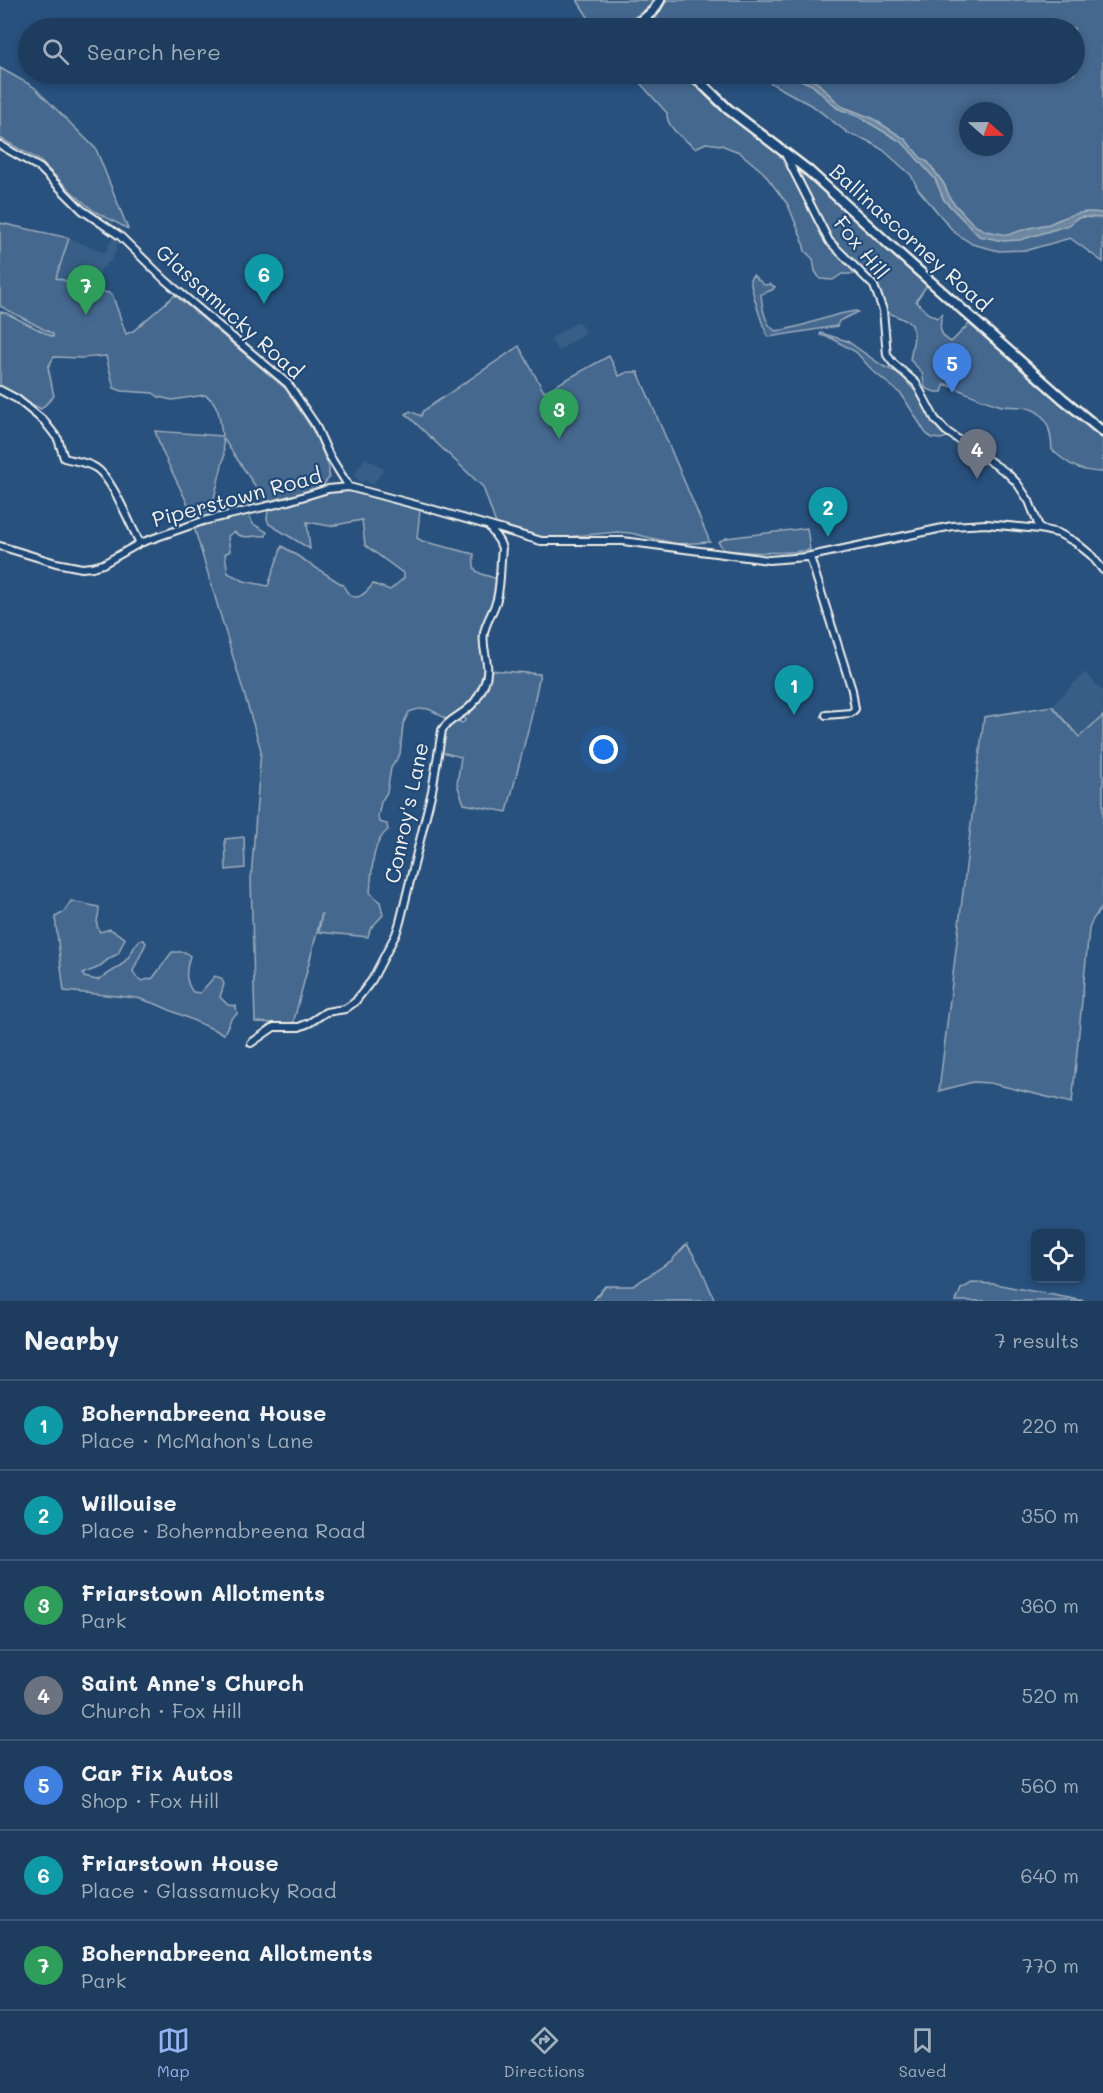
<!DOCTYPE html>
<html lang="en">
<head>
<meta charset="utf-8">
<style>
  body { margin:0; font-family:Mali,sans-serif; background:#264464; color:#f1f3f6 }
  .controls { position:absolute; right:18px; bottom:18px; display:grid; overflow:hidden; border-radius:9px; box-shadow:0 3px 9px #0003 }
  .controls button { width:54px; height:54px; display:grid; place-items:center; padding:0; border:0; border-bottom:2px solid #3c5673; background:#1e3d5e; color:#f1f3f6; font:30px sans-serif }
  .compass { position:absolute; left:959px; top:102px; width:54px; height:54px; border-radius:50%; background:#1e3d5e; box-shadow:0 3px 9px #0003; rotate:110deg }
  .you { position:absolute; left:604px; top:750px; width:21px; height:21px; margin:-15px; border:4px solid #fff; border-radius:50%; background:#1a73e8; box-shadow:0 0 0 9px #1a73e833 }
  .badge { display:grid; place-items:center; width:39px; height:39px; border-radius:50%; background:#95b2f1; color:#fff; font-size:20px; font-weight:700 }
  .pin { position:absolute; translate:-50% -50px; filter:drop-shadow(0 2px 3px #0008) }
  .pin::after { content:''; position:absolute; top:32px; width:21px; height:18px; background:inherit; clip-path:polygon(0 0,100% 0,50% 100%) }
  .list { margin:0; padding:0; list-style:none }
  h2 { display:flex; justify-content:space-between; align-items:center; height:78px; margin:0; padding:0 24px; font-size:26px }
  h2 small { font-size:20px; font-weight:400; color:#a1aebc }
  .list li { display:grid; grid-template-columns:39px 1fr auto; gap:18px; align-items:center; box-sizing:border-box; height:90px; padding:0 24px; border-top:2px solid #3c5673 }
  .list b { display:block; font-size:22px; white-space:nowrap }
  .list p { margin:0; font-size:20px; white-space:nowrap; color:#a1aebc }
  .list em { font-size:20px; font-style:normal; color:#a1aebc }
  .icon { flex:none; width:33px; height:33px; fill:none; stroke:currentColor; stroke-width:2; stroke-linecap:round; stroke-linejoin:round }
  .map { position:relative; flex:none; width:1103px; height:1301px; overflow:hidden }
  .search { position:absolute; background:#1e3d5e; box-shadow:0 3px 9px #0003; left:18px; right:18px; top:18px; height:66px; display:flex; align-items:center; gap:15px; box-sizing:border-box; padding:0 21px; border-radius:33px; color:#a1aebc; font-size:22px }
  .sheet { height:708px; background:#1e3d5e }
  nav { display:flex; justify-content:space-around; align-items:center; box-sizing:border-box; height:84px; border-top:2px solid #3c5673; background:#1e3d5e; font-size:16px; color:#a1aebc }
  nav a { display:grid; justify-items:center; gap:3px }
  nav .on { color:#95b2f1 }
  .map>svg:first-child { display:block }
  .built { fill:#375d86 }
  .green { fill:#45688e; stroke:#9cacbb; stroke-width:1.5; fill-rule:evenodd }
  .water { fill:#6e88a2; stroke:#a4b2be; stroke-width:1.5 }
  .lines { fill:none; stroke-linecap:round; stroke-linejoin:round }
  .minor-casing { stroke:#f4f1e8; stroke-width:10 }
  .major-casing { stroke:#f4f1e8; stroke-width:13 }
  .minor { stroke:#1f4a7a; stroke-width:6 }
  .major { stroke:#1f4a7a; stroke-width:8 }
  .labels { text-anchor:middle; stroke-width:4.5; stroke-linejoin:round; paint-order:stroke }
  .street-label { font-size:21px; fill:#f4f1e8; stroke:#1f4a7a }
</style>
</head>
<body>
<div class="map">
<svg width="1103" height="1301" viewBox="0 0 1103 1301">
  <rect width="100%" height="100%" fill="#28517e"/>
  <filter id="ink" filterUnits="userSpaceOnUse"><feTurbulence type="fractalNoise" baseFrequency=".0167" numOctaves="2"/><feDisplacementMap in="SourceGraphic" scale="12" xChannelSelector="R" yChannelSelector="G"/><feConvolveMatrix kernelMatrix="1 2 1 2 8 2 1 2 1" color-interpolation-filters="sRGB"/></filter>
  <g filter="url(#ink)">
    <path class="built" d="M113,237L118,240L117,249L111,261L101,269L96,288L56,278L69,238L105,253Z
      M578,321L586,333L558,351L550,339Z
      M365,457L384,469L373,485L364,480L362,483L354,476Z
      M1085,672L1103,691V715L1079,737L1052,706Z"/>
    <path class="green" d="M577,0H653L651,7L634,17L637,28H595Z
      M666,0H1103V262L1070,238L1028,250L999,251L972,244L954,232L918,189L911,175L883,150L868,141L848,133L814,107L764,79L746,74H1074V28H651ZM968,111H1004V147H968Z
      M0,68L34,87L96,149L128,229L94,211L74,194L39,160L0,138Z
      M632,74H686L729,117L760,138L779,152L793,169L807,177L927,285L916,301L927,313L937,318L942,314C939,327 939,335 951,342L969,324L1103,438V472C1080,472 1069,465 1052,450C1051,428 1046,409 1021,407C1014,406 1008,407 1002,406C982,401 964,391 945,384L942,392H935L925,388L922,372L910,360L914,337L912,325L907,321L887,312L865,274H842L833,280L820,279L815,271L813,259L805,251L802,239L788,205L763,172L739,152L721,145L706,143L695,148C684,139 666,128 667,113Z
      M0,223L69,238L56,278L112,294L126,334L133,331L175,295L286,389L314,432L329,467V478L324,484L315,489L266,502L223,438L224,457L210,515L195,519L162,451L155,431L222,436C220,421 220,403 205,395L172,400L159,397L153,393L122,391L114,388L106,356L81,358L54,357L48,367L54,396L41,409L4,390L0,387V312L6,313L53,337V334L0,306Z
      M753,275L764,285L770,284L775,287L772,290L761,294C762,306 765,326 776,331C804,328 828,314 856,311L858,312L839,321L837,326L769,337C762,328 752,291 750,279Z
      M821,333L847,341L883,366L900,374L915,391L933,423L947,437L941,439L931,438L925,432L902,395L873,371L856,352L831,338L820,335Z
      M519,346L544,392L609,356L619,376L628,372H638L710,542L677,544L630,533L617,532L565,537H543L496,524L483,487L406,414L410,411L421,416L423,411Z
      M335,491H350L420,510L417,538L422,541L474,554C472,576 478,572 497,579C497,587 496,595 494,602C491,612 484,622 482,633C480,644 483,654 484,665C485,690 467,709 446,719C430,709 428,705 409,712L403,724L400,754L391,768L387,792L381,802L378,816L379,822L387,824L388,830C371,842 372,874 370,893L380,902L383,915L370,929L368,937L319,932L322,913L294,1020V1024L255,1022L251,879L261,750L194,527L248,513L253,524L267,532L266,536C255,534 244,541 234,532L228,536L230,551L225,554L228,573L244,581L268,586L282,546L343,585C352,605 363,597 373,584L390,590L404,578V574L365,545L362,520L330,526L307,522L310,549L269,524L267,519L268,511Z
      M807,528L810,550C781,554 753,553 724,550L718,542L726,538Z
      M490,670L540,674L531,718L507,812L464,804L457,784L461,757L441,752C443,738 443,727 458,721L462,723L465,721L464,717C476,702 488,690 490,670Z
      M1052,706L1079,737L1103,716V906L1093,919L1089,929L1072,1103L990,1083L973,1082L939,1091L984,717Z
      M244,837L245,868L226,870L225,839Z
      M71,901L99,907C100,916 93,923 100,932L110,929L125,938L118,954C109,957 105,963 97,968C92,971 88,970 83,974L84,977L97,980C106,975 119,969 126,960C132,954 133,946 140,940H144L146,943L133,971L136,977L142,981L153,978L172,952H185L190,956C186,969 184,981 193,992L200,993L215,976L221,978L224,984L220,997L228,1005L236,1006L237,1014L231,1019L224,1034L156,1004L137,998L64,991L55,917L63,913Z
      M687,1244L701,1268L715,1301H593L605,1286H633L671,1261Z
      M972,1283L995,1284L1085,1301H956L961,1289Z"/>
    <path class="water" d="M795,74H803L818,83L841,106L872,118L905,139L921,158L928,162L944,184L951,200L974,225L986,231L1008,235C1021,230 1035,226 1049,224C1052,223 1055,221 1058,220C1072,214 1085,210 1101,213H1103V218L1082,217L1076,219L1069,225L1020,240L1003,241L979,236L944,200L935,179L903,143L859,117L837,108L812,85L800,80Z"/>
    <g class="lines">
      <g class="minor-casing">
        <path id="minor" d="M0,145L40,168L82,210L120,236L165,280L288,384L315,424L329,455L349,487
          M786,156L829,241L874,286L883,310L887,355L893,363L916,383L935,419L946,431L1007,473L1017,483L1029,501L1040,529
          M0,390L17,399L44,421L58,439L64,458C75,461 87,462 96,468C112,478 130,525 140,543
          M0,546L56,563L82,568L92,567L103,564L140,543L203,521L285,502L328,489L349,487L428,508L541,541H623L769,560L806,557L952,526L986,524L1040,529L1058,533L1075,542L1091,555L1103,570
          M810,557L852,690L855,709L851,713L826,715
          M251,1043L274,1027H299L309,1023L326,1012L345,1009L355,1002L372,980L396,934L400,922L432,791L442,730C450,717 467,714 476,700C482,690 489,678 487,665C486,654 482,645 484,633C486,621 494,611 497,599C501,583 500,565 502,548L499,541L490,528"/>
      </g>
      <g class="major-casing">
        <path id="major" d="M642,28L640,22L654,10L660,0
          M692,74L728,109L809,171L894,249L1062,398L1103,432"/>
      </g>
      <use href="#minor" class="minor"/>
      <use href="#major" class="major"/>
    </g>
  </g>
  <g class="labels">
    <g class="street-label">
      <text transform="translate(910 238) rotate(42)" y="7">Ballinascorney Road</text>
      <text transform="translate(861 248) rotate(51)" y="7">Fox Hill</text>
      <text transform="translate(229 312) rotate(42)" y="7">Glassamucky Road</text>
      <text transform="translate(237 498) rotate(-15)" y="7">Piperstown Road</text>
      <text transform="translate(407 813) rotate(-78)" y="7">Conroy's Lane</text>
    </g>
  </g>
</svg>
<div class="controls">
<button><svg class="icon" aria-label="locate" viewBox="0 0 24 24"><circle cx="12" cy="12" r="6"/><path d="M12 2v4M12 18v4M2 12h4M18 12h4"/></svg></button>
</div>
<svg class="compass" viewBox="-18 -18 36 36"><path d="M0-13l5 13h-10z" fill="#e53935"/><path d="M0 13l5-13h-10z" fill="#a1aebc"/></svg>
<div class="you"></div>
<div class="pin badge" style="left:794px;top:715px;background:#0f9aa8">1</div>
<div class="pin badge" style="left:828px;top:537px;background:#0f9aa8">2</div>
<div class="pin badge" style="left:559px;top:439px;background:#2e9e5b">3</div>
<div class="pin badge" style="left:977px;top:479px;background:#6b7280">4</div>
<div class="pin badge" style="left:952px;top:393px;background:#3f7fe0">5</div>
<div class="pin badge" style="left:264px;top:304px;background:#0f9aa8">6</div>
<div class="pin badge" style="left:86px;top:315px;background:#2e9e5b">7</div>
<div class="search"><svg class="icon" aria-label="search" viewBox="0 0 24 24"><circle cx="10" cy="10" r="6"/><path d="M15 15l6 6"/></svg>Search here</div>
</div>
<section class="sheet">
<h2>Nearby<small>7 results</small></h2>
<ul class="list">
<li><span class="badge" style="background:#0f9aa8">1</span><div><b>Bohernabreena House</b><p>Place · McMahon's Lane</p></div><em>220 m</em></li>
<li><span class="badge" style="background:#0f9aa8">2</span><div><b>Willouise</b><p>Place · Bohernabreena Road</p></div><em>350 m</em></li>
<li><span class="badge" style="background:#2e9e5b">3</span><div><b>Friarstown Allotments</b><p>Park</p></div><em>360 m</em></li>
<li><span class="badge" style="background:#6b7280">4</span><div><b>Saint Anne's Church</b><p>Church · Fox Hill</p></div><em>520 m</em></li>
<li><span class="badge" style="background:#3f7fe0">5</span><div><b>Car Fix Autos</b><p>Shop · Fox Hill</p></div><em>560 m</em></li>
<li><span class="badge" style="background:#0f9aa8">6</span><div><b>Friarstown House</b><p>Place · Glassamucky Road</p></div><em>640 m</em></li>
<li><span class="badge" style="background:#2e9e5b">7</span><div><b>Bohernabreena Allotments</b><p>Park</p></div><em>770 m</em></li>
</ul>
</section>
<nav>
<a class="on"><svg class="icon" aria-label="map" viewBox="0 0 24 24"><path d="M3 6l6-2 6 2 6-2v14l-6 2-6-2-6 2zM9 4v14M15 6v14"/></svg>Map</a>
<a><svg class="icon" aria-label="directions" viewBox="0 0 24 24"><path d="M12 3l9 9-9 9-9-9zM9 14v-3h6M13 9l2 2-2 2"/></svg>Directions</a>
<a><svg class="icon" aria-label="saved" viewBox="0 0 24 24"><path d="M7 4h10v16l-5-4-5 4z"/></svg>Saved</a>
</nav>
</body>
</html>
